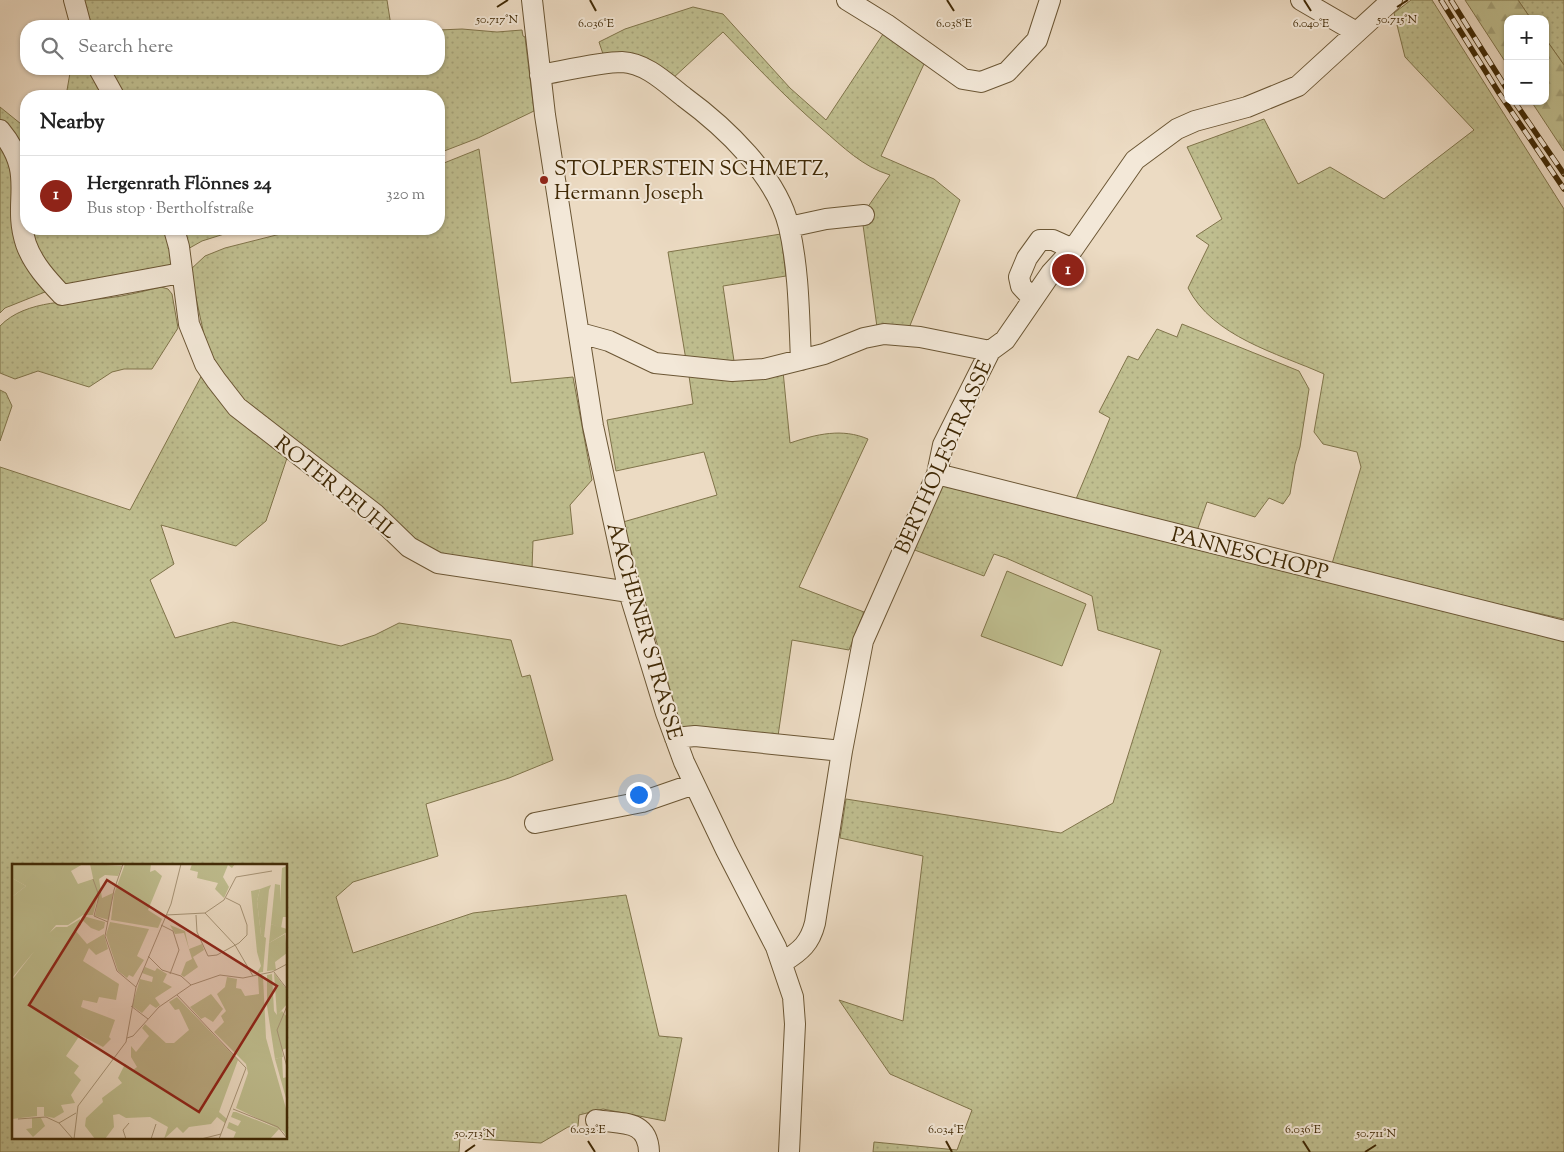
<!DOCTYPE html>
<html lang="en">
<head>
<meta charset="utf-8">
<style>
  body { margin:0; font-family:"Sorts Mill Goudy",serif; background:#f6f6f6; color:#222 }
  .controls { position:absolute; right:15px; top:15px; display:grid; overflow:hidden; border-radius:10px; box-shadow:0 1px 4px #0004 }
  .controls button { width:45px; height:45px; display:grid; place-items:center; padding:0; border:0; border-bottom:1px solid #e0e0e0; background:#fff; color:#222; font:25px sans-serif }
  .you { position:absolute; left:638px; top:794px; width:18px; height:18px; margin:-12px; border:4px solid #fff; border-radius:50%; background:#1a73e8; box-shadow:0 0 0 8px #1a73e833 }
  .badge { display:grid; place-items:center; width:32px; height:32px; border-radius:50%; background:#8f2418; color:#fff; font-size:16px; font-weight:700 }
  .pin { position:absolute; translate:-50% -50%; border:2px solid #fff; box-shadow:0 1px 5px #0006 }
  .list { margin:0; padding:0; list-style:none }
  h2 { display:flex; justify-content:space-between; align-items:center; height:65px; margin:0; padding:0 20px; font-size:21px }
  h2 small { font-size:16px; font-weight:400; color:#767676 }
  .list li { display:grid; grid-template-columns:32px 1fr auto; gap:15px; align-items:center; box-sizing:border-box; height:80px; padding:0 20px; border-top:1px solid #e0e0e0 }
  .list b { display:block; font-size:19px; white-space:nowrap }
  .list p { margin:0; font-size:16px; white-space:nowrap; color:#767676 }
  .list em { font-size:16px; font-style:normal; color:#767676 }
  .icon { flex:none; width:28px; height:28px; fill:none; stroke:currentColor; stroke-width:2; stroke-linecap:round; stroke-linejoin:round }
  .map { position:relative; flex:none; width:1564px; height:1152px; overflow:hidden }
  .search { position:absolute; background:#fff; box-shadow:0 1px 4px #0004; left:20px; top:20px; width:425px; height:55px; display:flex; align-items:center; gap:12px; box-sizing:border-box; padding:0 18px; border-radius:20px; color:#767676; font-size:19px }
  .panel { position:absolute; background:#fff; box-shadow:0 1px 4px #0004; left:20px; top:90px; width:425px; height:145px; border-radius:20px }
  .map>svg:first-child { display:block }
  .grass { fill:url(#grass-dots); stroke:#80744a; fill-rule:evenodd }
  .forest { fill:url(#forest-firs); stroke:#80744a }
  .green { fill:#bfbe8f; stroke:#80744a }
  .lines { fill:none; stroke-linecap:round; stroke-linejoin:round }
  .minor-casing { stroke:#6b5634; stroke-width:22 }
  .minor { stroke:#f3e8d8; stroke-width:20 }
  .rail-casing { stroke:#402905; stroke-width:5.5 }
  .rail { stroke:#f3e8d8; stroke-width:4; stroke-dasharray:11; stroke-linecap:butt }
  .ticks { fill:none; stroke:#402905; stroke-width:2 }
  .poi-dot { fill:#8f2418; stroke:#f3e8d8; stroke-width:2 }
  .labels { text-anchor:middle; stroke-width:4; stroke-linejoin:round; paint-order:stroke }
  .poi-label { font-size:21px; fill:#402905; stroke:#f3e8d8; text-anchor:start }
  .street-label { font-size:21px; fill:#402905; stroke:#f3e8d8 }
  .inset-road { fill:none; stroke:#a79477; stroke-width:1 }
  .view { fill:#8f2418; fill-opacity:0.15; stroke:#8f2418; stroke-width:2.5 }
  .inset-edge { fill:none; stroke:#402905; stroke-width:2.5 }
  .ticks-label { font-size:12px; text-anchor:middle; fill:#402905; stroke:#f3e8d8; stroke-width:4; stroke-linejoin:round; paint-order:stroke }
</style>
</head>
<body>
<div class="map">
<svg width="1564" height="1152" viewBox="0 0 1564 1152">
  <defs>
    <pattern id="grass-dots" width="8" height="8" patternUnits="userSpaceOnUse" patternTransform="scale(1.25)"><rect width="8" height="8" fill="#bfbe8f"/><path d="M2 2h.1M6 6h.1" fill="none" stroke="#a5a37a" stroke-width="1.8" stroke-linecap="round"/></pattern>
    <pattern id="forest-firs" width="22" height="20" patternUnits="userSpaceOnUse" patternTransform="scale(1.25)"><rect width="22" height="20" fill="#bfbe8f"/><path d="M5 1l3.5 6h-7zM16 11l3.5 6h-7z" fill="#a5a37a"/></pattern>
  </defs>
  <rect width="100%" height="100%" fill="#ecdbc3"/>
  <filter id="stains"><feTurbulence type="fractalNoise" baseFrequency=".004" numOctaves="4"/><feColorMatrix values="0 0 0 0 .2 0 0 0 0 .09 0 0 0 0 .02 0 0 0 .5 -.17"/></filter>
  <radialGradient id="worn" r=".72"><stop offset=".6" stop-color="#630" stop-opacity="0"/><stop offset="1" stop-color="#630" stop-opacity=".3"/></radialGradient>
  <path class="grass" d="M80,0H387L391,26H88Z
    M1411,0H1432L1564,209V619L1331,567L1361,467L1357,452L1323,444L1314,432L1324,374C1277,353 1213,337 1188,288L1209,245L1196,236L1222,219L1187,147L1264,119L1298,184L1330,167L1384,199L1474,130L1405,57L1394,13Z
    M1518,0H1564V65L1545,38V19H1531Z
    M693,7L723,14L790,88L826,120L885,31L924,64L881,156L934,179L960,200L909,328L877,327L863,225L858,221L890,175C863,167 843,147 821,128C786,98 755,65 723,32L672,79C647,61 634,49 603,54L599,42L625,29Z
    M462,29L497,32L522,30L523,36L525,37L534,111L478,138L439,153V96H120L105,69H439V30Z
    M73,69H91L107,96H66L70,73Z
    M0,107L26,128V175L0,125Z
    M0,135L15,160L18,227L50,290L5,308L0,313Z
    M479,149L511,383L573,377L592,480L570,505L573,534L533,541L532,569L443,560L415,544L243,400L219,370L206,344L190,270L205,256L225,248L300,229H439V165Z
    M31,229H169L174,260L167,268L66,290L40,252Z
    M180,229H240L202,241L186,250Z
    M781,234L786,276L723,286L734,361L686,360L668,252Z
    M161,287L168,289L172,294L178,328L152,369H124L112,372L89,387L38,371L15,379L0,373V326C26,299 73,302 108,298C126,296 144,291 161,287Z
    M1182,324L1299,371L1309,389L1300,447L1295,464L1290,494L1283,504L1269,498L1255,517L1207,502L1197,531L1076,499L1110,418L1099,412L1128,356L1138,360L1157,329L1177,337Z
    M783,371L790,443C817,434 842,428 868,439L799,587L864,612L849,650L792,640L778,736L681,729L623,522L717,495L704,452L616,471L607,420L693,404L689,376Z
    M203,373L288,455L266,521L236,546L161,525L174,564L150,580L175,638L233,622L341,646L375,635L399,623L511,640L522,677L530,675L553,760L509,778L426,804L438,856L353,882L336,897L353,953L473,913L626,895L659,1036L682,1038L665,1121L603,1109L579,1115L578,1126L568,1127L541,1143L460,1138L459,1152H0V467L130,510ZM14,866H286V1138H14Z
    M0,390L6,393L12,406L0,441Z
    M943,486L1564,641V1152H873L874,1142L957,1150L972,1110L890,1074L839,1000L903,1021L923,856L840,838L846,799L1061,833L1113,803L1161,650L1098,630L1092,596L1006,558L994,554L984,576L912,549Z"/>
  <path class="forest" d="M1465,0H1518L1531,19H1508V66Z
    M1545,38L1564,65V151L1531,101H1545Z"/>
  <path class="green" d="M1007,571L1086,604L1062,666L981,636Z"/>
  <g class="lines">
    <g class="minor-casing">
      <path id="minor" d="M74,0L81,26
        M532,0L545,115L593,426L629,592L666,713L684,762L726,850L776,947L793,997L795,1024L789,1152
        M847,0L886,24L963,79L981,82L1007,72L1037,40L1050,0
        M1301,0L1356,32
        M99,69L114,96
        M540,75C563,71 600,62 622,62C646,63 666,83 684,97C725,127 777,176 789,227C799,270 799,316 801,360
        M0,130C38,176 11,199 26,244C33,264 48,280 62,295L181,273
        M789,227L826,219L864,215
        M174,229L179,247L189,324L205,364L216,380L237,407L375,514L409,547L438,563L629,592
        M1033,299L1021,286L1019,277L1027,258L1040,240H1053L1073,249
        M580,333L609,341L655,363L732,371L764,369L824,354L864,338L884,334L920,337L990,351
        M937,474L1564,631
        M675,738L695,736L842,751
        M535,823L642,802L694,784
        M783,962C801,951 810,943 815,923L842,751L863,641L937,474L943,445L990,351L1005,340L1051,273L1073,249L1135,160L1177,129L1195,121L1247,107L1298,86L1392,0
        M596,1120C621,1124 648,1119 649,1152"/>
    </g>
    <use href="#minor" class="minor"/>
    <g class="rail-casing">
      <path id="rail" d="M1441,0L1499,93L1564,189
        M1451,0L1508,91
        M1514,101L1564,174"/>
    </g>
    <use href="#rail" class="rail"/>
  </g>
  <path class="ticks" d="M590,0L596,11M947,0L954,11M1304,0L1311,11M497,7L508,0M1397,7L1408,0M588,1141L595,1152M946,1141L952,1152M1303,1141L1310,1152M465,1152L475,1145M1365,1152L1376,1145"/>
  <circle class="poi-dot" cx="544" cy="180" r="5"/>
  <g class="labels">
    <g class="poi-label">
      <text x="554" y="175">STOLPERSTEIN SCHMETZ,<tspan x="554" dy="24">Hermann Joseph</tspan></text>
    </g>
    <g class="street-label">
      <text transform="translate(943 457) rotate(-66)" y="7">BERTHOLFSTRASSE</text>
      <text transform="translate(336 487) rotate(39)" y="7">ROTER PFUHL</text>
      <text transform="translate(1250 553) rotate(14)" y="7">PANNESCHOPP</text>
      <text transform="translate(645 631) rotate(74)" y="7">AACHENER STRASSE</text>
    </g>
  </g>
  <g transform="translate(12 864)">
    <rect width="275" height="275" fill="#ecdbc3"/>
    <path d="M0,0H71L59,7L66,20L81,15L86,31L81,51H71L56,61H44L0,114V33L14,22L0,14ZM78,0L110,2L106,12L93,11L87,15L90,34L101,29L97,56L83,52L86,37ZM113,0H139L138,8L143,6L150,12L136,46L150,55L146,64L99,56L102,30ZM180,0H223L220,4L216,1L211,13L217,23L212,34L203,25L206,19L185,14L186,8L178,6ZM275,2V39H268L270,4ZM259,21L257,26L252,74L249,71L245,37L248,25ZM71,52L93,58L92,64L87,67L79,64L69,55ZM68,55L69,61L63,66L75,80L92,70L96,85L84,91L77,84L71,97L107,120L104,136L87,133L85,139L71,136L69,143L103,156L97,173L99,175L91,183L68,171L54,192L67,202L62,209L69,216L59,231L63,239L49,241L52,248L42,254L32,252V243H25V252L0,255V116L34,72L44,63H55ZM98,58L137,65L125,92L132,96L121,113L117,111L115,114L106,107L94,71ZM259,60L275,65V68L257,79ZM158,61L173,67L177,85L190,80L192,86L181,93L186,103L172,113L169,111L174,98L180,95L172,69L163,70ZM133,103L143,107L145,104L155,110L151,118L160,123L143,134L148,141L144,144L138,140L130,149L120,142L128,115L140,118L141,113L130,109ZM262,109L275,126V140L265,152ZM246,112H251L254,174L275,248V273L271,267L224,244L236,209L234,200L202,168L212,158L209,152L214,147L205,130L213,123L215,113L225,115L224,124L229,125L233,132L247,130ZM199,130L211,145L201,158L193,153L189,155L178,143ZM165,133L226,196L207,248L215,255L213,259L205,253L199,260L177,263L171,269L165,263L152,275L156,263L138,253L114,254L107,250L101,251L102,263L93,275H83L73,262L74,254L91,238L90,234L110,219L106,214L113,200L121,206L125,203L119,193V182L124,188L137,172L130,164L133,160L154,179H162L177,166L167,145L163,146L157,138ZM270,193L271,214L275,213V238L263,195ZM221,248H224L267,265L258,275H221L224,268L215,264L217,258L226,262L229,257L219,253Z" fill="#bfbe8f"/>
    <path d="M0,14L14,22L0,33ZM263,20L268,21V38L275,39V53H271L269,64L259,60ZM248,25L245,37L249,71L254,74L251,108L245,109L249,102L245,88L239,27ZM273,70L275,89L263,98L264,106L255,107L257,79ZM260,110L262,147L265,151L270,147L275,153V184L270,186L271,193L263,195L255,142V111ZM20,254H29L33,262L21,273L14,265L20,264Z" fill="#bfbe8f"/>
    <path class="inset-road" d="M111,0L102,26L93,72L105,107L124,123M81,15L87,32L82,52L96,58M193,49L223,81L241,112M154,51L193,49L212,36L224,13L260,7M184,51L185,68L196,92L205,91L227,79L235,71V61L228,41L214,34M149,61L161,67L167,86L158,110M136,92L150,106L169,112L179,121M262,108L275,125M165,131L234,204L207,275M119,142L136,155M275,142L265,166L275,203M115,174L121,172L147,143L179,121L208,111L231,114L260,108L275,100M221,245L266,263L275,274M6,255L34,253L47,259M47,259L61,275M47,259L64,249M62,275L66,242L114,178L124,123L159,40L169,0M114,275L111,266L117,259M139,275L144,260M189,275L209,270"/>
    <path class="view" d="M95,16L265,122L187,248L17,141Z"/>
    <rect width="275" height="275" class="inset-edge"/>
  </g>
  <g class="ticks-label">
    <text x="497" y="23">50.717°N</text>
    <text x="1397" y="23">50.715°N</text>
    <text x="954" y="27">6.038°E</text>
    <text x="1311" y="27">6.040°E</text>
    <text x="596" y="27">6.036°E</text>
    <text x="588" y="1133">6.032°E</text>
    <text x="946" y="1133">6.034°E</text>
    <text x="1303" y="1133">6.036°E</text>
    <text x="475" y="1137">50.713°N</text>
    <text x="1376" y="1137">50.711°N</text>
  </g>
  <rect width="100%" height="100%" filter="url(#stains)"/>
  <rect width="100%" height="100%" fill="url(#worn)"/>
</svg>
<div class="controls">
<button>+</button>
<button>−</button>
</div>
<div class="you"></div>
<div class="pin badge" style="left:1068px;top:270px">1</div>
<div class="search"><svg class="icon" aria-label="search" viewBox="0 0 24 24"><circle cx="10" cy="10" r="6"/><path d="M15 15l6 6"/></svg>Search here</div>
<section class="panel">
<h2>Nearby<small></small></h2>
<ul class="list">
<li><span class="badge">1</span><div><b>Hergenrath Flönnes 24</b><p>Bus stop · Bertholfstraße</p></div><em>320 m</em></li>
</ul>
</section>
</div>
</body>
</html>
